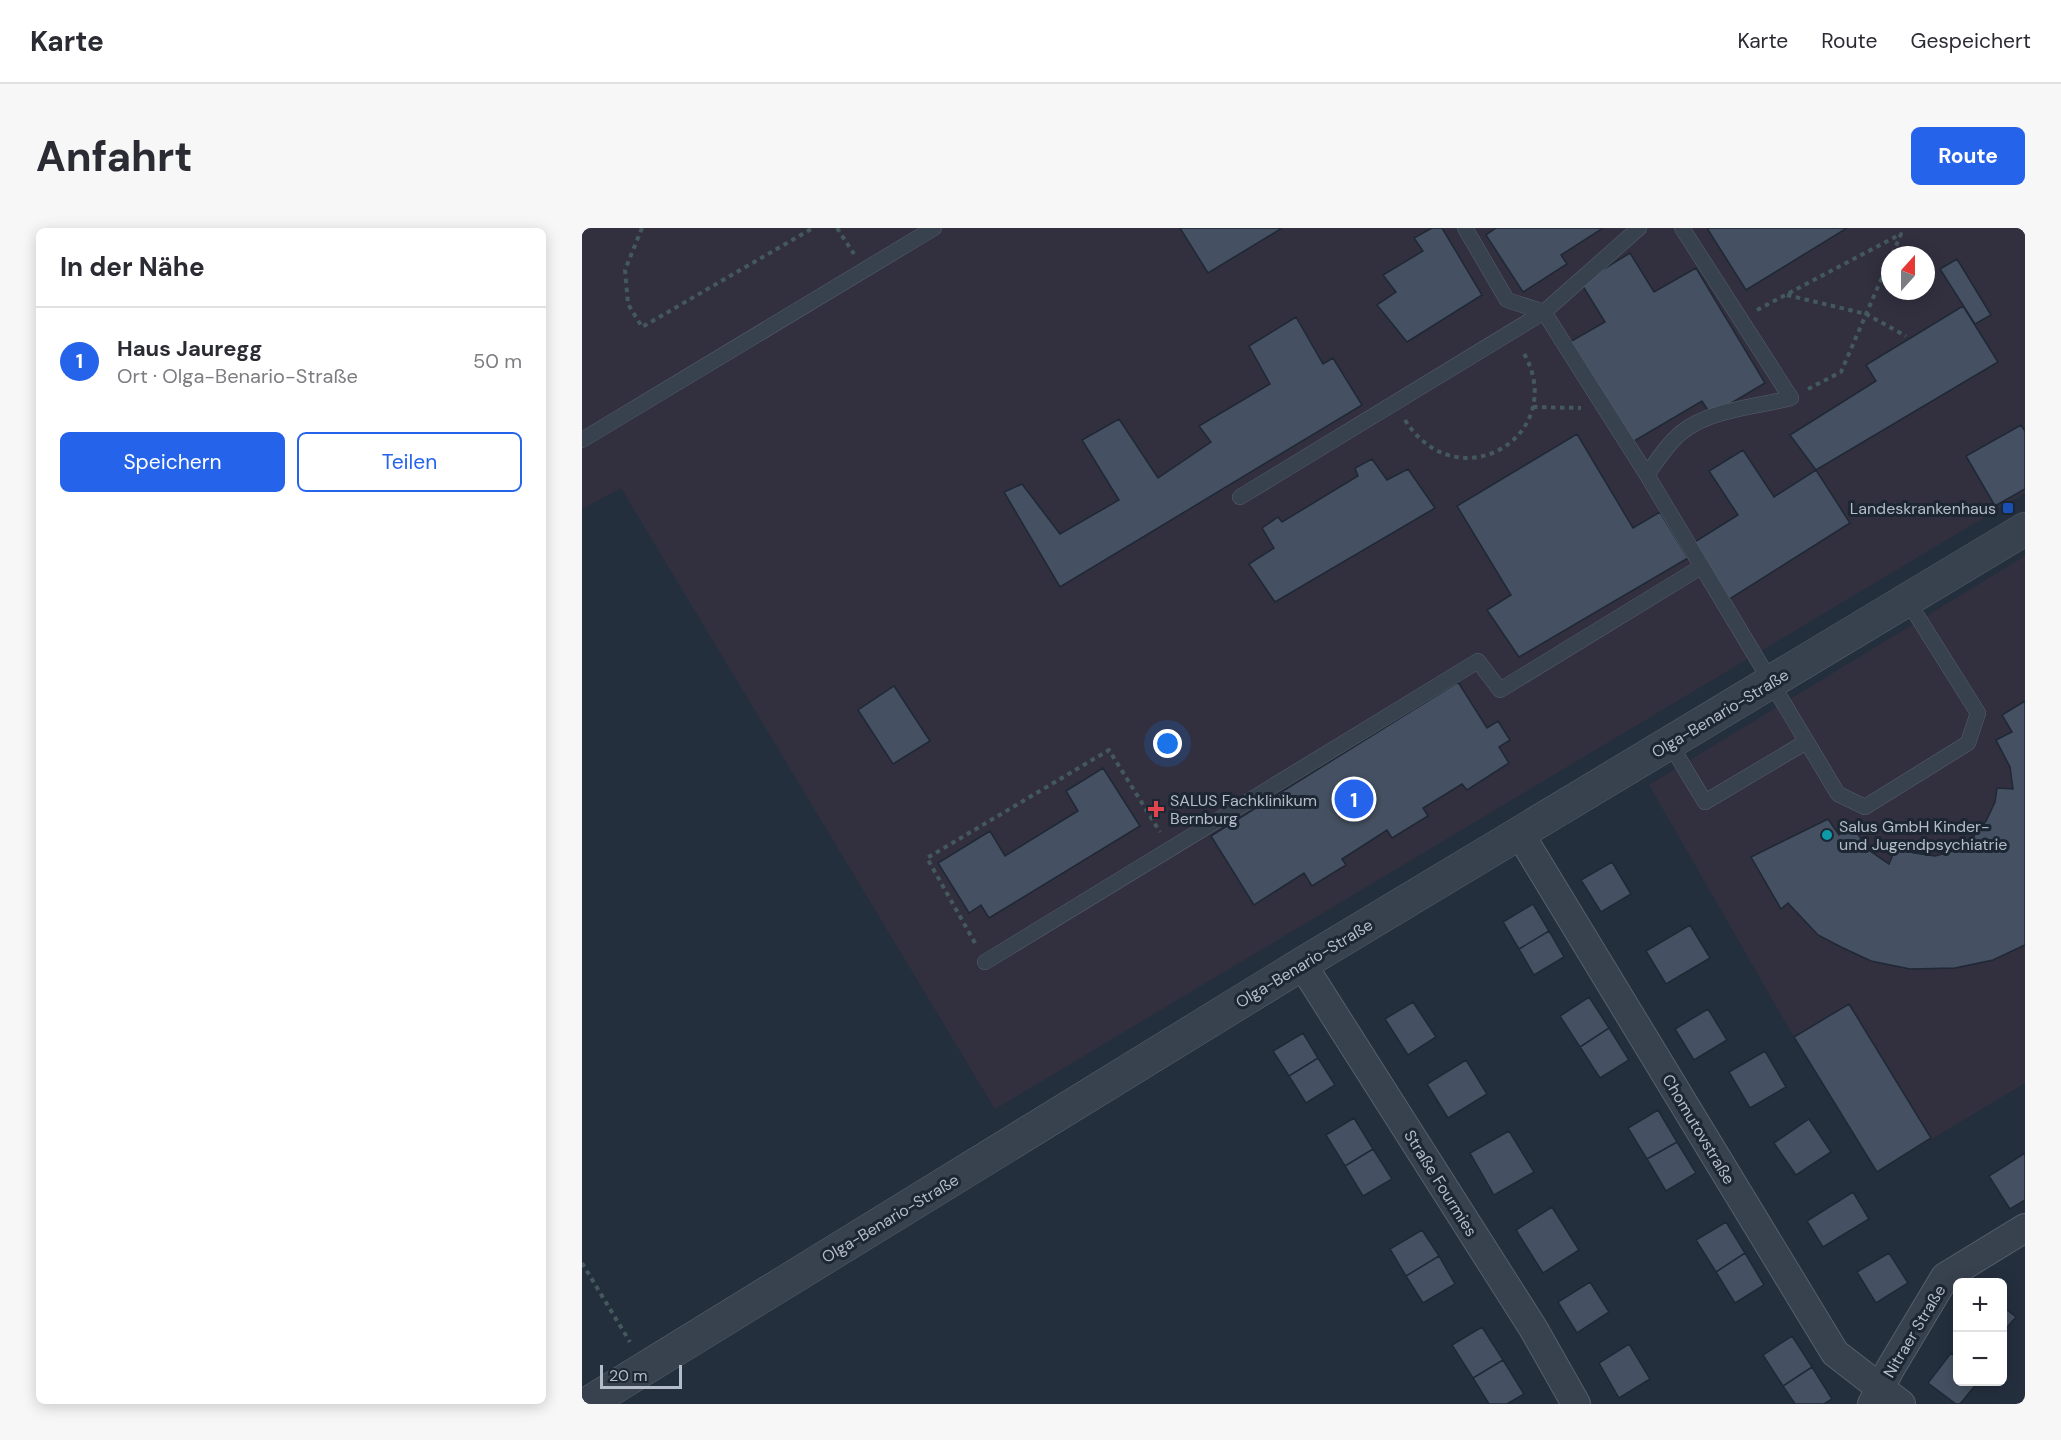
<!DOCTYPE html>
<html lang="de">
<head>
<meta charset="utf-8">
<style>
  body { margin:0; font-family:"DM Sans",sans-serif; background:#f7f7f7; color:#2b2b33 }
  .controls { position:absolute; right:18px; bottom:18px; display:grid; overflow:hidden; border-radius:9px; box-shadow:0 3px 15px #0003 }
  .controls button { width:54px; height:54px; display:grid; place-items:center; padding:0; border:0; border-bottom:2px solid #e1e1e2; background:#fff; color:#2b2b33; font:30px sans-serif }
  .compass { position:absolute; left:1299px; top:18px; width:54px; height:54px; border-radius:50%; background:#fff; box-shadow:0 3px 15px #0003; rotate:21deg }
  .scale { position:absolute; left:18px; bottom:15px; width:82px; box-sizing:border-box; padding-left:6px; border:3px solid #b4bcc9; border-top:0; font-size:16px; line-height:21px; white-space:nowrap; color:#b4bcc9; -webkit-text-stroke:4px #1d2633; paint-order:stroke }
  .you { position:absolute; left:586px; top:516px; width:21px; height:21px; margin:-15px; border:4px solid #fff; border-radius:50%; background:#1a73e8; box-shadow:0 0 0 9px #1a73e833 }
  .badge { display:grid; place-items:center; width:39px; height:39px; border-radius:50%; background:#2563eb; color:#fff; font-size:20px; font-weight:700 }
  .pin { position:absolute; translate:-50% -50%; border:3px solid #fff; box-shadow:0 2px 6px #0006 }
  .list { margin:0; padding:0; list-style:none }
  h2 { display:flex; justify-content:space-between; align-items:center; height:78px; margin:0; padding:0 24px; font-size:26px }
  h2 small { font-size:20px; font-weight:400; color:#7c7c81 }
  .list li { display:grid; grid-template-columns:39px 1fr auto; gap:18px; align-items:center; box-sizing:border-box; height:108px; padding:0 24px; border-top:2px solid #e1e1e2 }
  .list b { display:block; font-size:22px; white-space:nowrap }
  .list p { margin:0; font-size:20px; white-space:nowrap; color:#7c7c81 }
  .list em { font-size:20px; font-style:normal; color:#7c7c81 }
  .actions { display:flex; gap:12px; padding:18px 24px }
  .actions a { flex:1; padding:14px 0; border:2px solid #2563eb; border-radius:9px; text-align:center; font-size:21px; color:#2563eb }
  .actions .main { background:#2563eb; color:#fff }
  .map { position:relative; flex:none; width:1443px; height:1176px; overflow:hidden; border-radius:9px }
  header { display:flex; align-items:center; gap:36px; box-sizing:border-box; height:84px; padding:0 30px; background:#fff; border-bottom:2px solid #e1e1e2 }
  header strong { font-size:28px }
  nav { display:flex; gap:33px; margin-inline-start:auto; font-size:21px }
  .intro { display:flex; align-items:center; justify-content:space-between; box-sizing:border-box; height:144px; padding:0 36px }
  h1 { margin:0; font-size:42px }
  .button { padding:15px 27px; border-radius:9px; background:#2563eb; color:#fff; font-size:21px; font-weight:700 }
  main { display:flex; gap:36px; padding:0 36px }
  aside { flex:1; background:#fff; border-radius:9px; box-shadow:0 3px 15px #0003 }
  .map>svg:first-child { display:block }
  .medical { fill:#32303f; fill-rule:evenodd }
  .building { fill:#455162; stroke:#1f2835; stroke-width:1.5 }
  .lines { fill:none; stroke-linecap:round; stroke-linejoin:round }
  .service-casing { stroke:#565f6c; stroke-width:16 }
  .minor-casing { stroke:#565f6c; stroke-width:30 }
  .tertiary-casing { stroke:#565f6c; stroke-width:34 }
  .path { stroke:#44595c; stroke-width:4; stroke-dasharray:4.5 4.5; stroke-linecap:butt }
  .service { stroke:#38414e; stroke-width:15 }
  .minor { stroke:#38414e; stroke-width:28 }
  .tertiary { stroke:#38414e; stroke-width:33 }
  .transit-dot { fill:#1a4fb4; stroke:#1d2633; stroke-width:2 }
  .health-dot { fill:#e0444e; stroke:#1d2633; stroke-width:2 }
  .culture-dot { fill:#0f9aa8; stroke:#1d2633; stroke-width:2 }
  .labels { text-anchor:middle; stroke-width:6; stroke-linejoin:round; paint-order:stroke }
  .poi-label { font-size:16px; fill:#b4bcc9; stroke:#1d2633; text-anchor:start }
  .street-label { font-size:16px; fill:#b4bcc9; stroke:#1d2633 }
</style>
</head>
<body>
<header>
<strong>Karte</strong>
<nav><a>Karte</a><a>Route</a><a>Gespeichert</a></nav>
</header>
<div class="intro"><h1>Anfahrt</h1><a class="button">Route</a></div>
<main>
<aside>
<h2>In der Nähe<small></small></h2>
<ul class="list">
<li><span class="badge">1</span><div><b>Haus Jauregg</b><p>Ort · Olga-Benario-Straße</p></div><em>50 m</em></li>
</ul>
<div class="actions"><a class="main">Speichern</a><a>Teilen</a></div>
</aside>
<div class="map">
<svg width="1443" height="1176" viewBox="0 0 1443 1176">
  <rect width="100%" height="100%" fill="#242f3e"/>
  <path class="medical" d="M0,0H1443V265L413,881L39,260L0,281ZM1308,27H1344V63H1308Z
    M1443,328V855L1295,944L1212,809L1067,557Z"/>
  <path class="building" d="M598,0H700L626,45Z
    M850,0H860L900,67L825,114L795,77L814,64L801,47L841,23L832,10Z
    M914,0H1021L979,27L985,36L941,64L904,7Z
    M1125,0H1265L1164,62Z
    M1048,25L1072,64L1114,40L1183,155L1129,187L1120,173L1047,216L986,115L1023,94L999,55Z
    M1375,31L1409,87L1393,96L1358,41Z
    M1381,78L1416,134L1234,242L1208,207L1294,153L1284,137Z
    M714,89L741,136L751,130L780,177L478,359L422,264L440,256L478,306L537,272L500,212L537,191L576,250L629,214L617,198L688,156L667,118Z
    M1439,197L1443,203V261L1413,278L1384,228Z
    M995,206L1051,300L1078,284L1106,330L937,429L905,382L929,367L875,278Z
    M1161,222L1192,269L1234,242L1268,295L1146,372L1111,315L1156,287L1127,243Z
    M790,231L805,252L826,241L853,280L693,374L667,336L692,320L680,300L696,289L700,294L776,248L773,240Z
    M876,454L905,500L916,493L928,512L917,519L927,535L885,562L880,556L841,580L846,588L810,610L805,602L760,631L764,637L730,658L722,645L672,677L629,608Z
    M312,458L348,513L311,536L276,482Z
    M1443,473V717L1411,732L1373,740L1328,741L1289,733L1259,719L1236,707L1206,675L1199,681L1169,629L1246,591L1257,607L1270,598L1288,623L1307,636L1314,619L1332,625L1353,628L1375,622L1392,608L1404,593L1413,574L1415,560L1431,561L1428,539L1414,512L1430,504L1420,487Z
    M521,540L558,598L407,690L399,677L387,685L356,635L408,603L423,628L496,583L484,563Z
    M1030,634L1049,666L1019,684L999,652Z
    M951,676L967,703L937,721L921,694Z
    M1108,697L1128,730L1084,756L1064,723Z
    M967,703L982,729L952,747L937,721Z
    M1007,769L1027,800L998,819L978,788Z
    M831,774L854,809L826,827L803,791Z
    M1267,776L1349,910L1295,944L1212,809Z
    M1126,781L1145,812L1112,832L1093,801Z
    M1027,800L1047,832L1018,850L998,819Z
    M721,805L736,830L707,848L691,823Z
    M1183,823L1204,859L1168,880L1147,844Z
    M736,830L753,857L724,875L707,848Z
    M884,832L905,866L866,890L845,856Z
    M1076,882L1095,914L1065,931L1046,900Z
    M772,890L791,921L763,938L744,907Z
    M1227,891L1249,924L1214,947L1192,915Z
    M927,903L952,944L912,967L888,925Z
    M1095,914L1114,945L1084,963L1065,931Z
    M791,921L810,951L781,968L763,938Z
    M1443,925V972L1428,981L1407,948Z
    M1271,964L1287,991L1241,1019L1225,993Z
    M970,979L997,1022L961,1045L934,1002Z
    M1144,994L1163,1025L1134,1044L1114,1012Z
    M840,1002L857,1028L824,1048L808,1021Z
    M1163,1025L1182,1057L1153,1075L1134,1044Z
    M1307,1025L1326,1055L1294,1075L1275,1044Z
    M857,1028L873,1056L841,1075L824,1048Z
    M1008,1054L1027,1084L995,1105L976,1074Z
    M1420,1078L1434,1089L1420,1105Z
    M900,1099L921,1132L891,1150L870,1117Z
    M1210,1108L1230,1139L1201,1158L1181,1127Z
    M1047,1116L1068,1151L1037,1170L1017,1135Z
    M1369,1125L1376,1131V1154H1396L1378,1176H1374L1346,1155Z
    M921,1132L942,1166L925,1176H907L891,1150Z
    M1230,1139L1250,1171L1242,1176H1213L1201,1158Z"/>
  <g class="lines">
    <g class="service-casing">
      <path id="service" d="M883,0L925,72L962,84L1065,247L1256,566L1283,579L1386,515L1396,485L1325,372
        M0,212L352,0
        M1065,247C1075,233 1085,216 1100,204C1129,181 1174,179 1209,170L1100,0
        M658,269L962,84L1057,0
        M1088,516L1123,574L1224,514
        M403,734L896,433L918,462L1119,339"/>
    </g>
    <g class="minor-casing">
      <path id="minor" d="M938,606L1253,1125L1319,1176
        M720,736L951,1100L994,1176
        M1290,1176L1308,1141L1363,1049L1443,1000"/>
    </g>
    <g class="tertiary-casing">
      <path id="tertiary" d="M5,1176L720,736L1443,301"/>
    </g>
    <path class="path" d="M60,0L43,42L46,76L60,99L231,0
      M255,0L272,26
      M1205,67L1284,86L1324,108
      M1175,82L1319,6L1310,27
      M1226,161L1259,144L1308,31
      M951,179L999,180
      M823,192C876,276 991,206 940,122
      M393,715L345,630L527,522L578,604
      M0,1035L48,1114"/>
    <use href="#service" class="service"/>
    <use href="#minor" class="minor"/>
    <use href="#tertiary" class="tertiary"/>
  </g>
  <rect class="transit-dot" x="1420" y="274" width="12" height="12" rx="3"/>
  <path class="health-dot" d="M571 572h6v6h6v6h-6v6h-6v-6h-6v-6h6z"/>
  <circle class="culture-dot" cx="1245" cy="607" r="6"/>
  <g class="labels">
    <g class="poi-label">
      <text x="1414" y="286" text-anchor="end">Landeskrankenhaus</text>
      <text x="588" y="578">SALUS Fachklinikum<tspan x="588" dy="18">Bernburg</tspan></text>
      <text x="1257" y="604">Salus GmbH Kinder-<tspan x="1257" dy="18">und Jugendpsychiatrie</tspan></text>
    </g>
    <g class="street-label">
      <text transform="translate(1138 485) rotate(-31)" y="6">Olga-Benario-Straße</text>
      <text transform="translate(722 735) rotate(-31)" y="6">Olga-Benario-Straße</text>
      <text transform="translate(1117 901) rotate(59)" y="6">Chomutovstraße</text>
      <text transform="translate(859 955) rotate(58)" y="6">Straße Fourmies</text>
      <text transform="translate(308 990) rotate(-31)" y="6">Olga-Benario-Straße</text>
      <text transform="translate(1332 1103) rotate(-59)" y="6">Nitraer Straße</text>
    </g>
  </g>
</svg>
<div class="controls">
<button>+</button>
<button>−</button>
</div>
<svg class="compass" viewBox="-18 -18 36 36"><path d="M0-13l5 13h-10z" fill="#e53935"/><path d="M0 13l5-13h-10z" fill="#7c7c81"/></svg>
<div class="scale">20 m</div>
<div class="you"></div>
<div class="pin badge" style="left:772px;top:571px">1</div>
</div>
</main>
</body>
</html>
